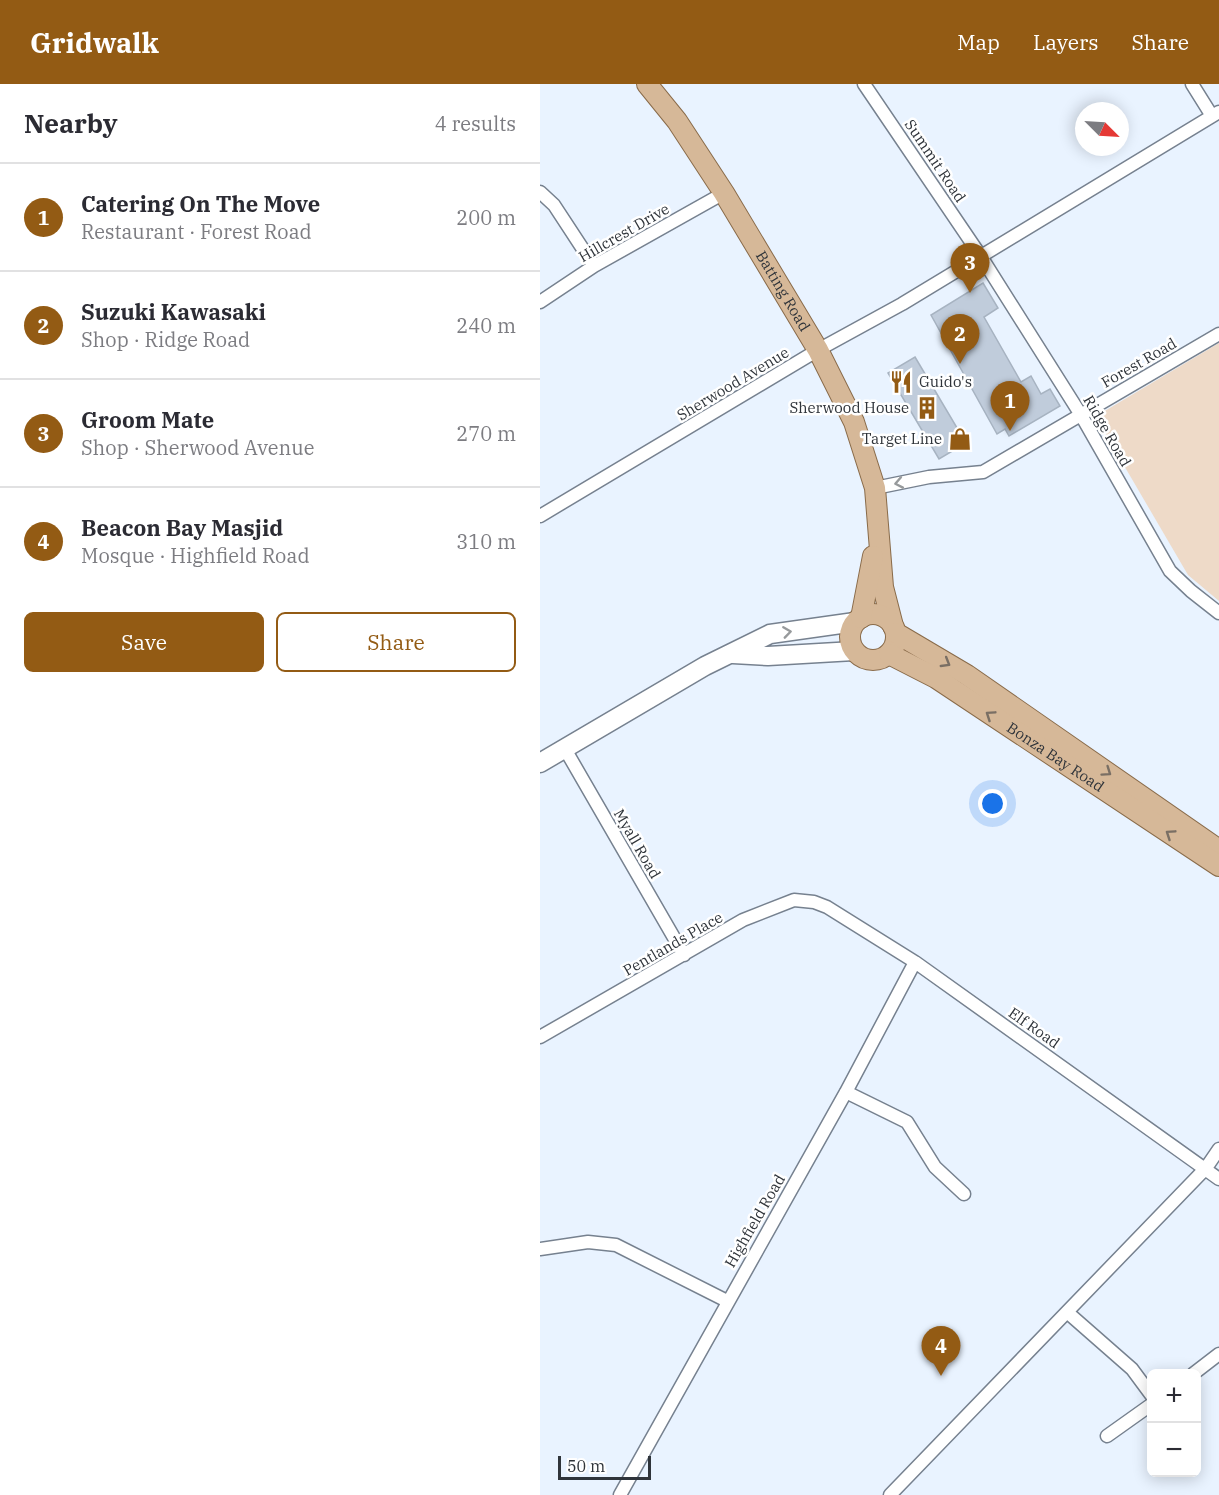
<!DOCTYPE html>
<html lang="en">
<head>
<meta charset="utf-8">
<style>
  body { margin:0; font-family:"IBM Plex Serif",serif; background:#f2f2f3; color:#2b2b33 }
  .controls { position:absolute; right:18px; bottom:18px; display:grid; overflow:hidden; border-radius:9px; box-shadow:0 3px 15px #0003 }
  .controls button { width:54px; height:54px; display:grid; place-items:center; padding:0; border:0; border-bottom:2px solid #e1e1e2; background:#fff; color:#2b2b33; font:30px sans-serif }
  .compass { position:absolute; left:535px; top:18px; width:54px; height:54px; border-radius:50%; background:#fff; box-shadow:0 3px 15px #0003; rotate:114deg }
  .scale { position:absolute; left:18px; bottom:15px; width:93px; box-sizing:border-box; padding-left:6px; border:3px solid #2f343a; border-top:0; font-size:16px; line-height:21px; white-space:nowrap; color:#2f343a; -webkit-text-stroke:4px #fff; paint-order:stroke }
  .you { position:absolute; left:453px; top:720px; width:21px; height:21px; margin:-15px; border:4px solid #fff; border-radius:50%; background:#1a73e8; box-shadow:0 0 0 9px #1a73e833 }
  .badge { display:grid; place-items:center; width:39px; height:39px; border-radius:50%; background:#935b14; color:#fff; font-size:20px; font-weight:700 }
  .pin { position:absolute; translate:-50% -50px; filter:drop-shadow(0 2px 3px #0008) }
  .pin::after { content:''; position:absolute; top:32px; width:21px; height:18px; background:inherit; clip-path:polygon(0 0,100% 0,50% 100%) }
  .list { margin:0; padding:0; list-style:none }
  h2 { display:flex; justify-content:space-between; align-items:center; height:78px; margin:0; padding:0 24px; font-size:26px }
  h2 small { font-size:20px; font-weight:400; color:#7c7c81 }
  .list li { display:grid; grid-template-columns:39px 1fr auto; gap:18px; align-items:center; box-sizing:border-box; height:108px; padding:0 24px; border-top:2px solid #e1e1e2 }
  .list b { display:block; font-size:22px; white-space:nowrap }
  .list p { margin:0; font-size:20px; white-space:nowrap; color:#7c7c81 }
  .list em { font-size:20px; font-style:normal; color:#7c7c81 }
  .actions { display:flex; gap:12px; padding:18px 24px }
  .actions a { flex:1; padding:14px 0; border:2px solid #935b14; border-radius:9px; text-align:center; font-size:21px; color:#935b14 }
  .actions .main { background:#935b14; color:#fff }
  .map { position:relative; flex:none; width:679px; height:1411px; overflow:hidden }
  header { display:flex; align-items:center; gap:36px; box-sizing:border-box; height:84px; padding:0 30px; background:#935b14; color:#fff }
  header strong { font-size:28px }
  nav { display:flex; gap:33px; margin-inline-start:auto; font-size:21px }
  main { display:flex }
  aside { flex:1; background:#fff }
  .map>svg:first-child { display:block }
  .green { fill:#eedac8 }
  .building { fill:#c0ccdb; stroke:#a7b3c1; stroke-width:1.5 }
  .lines { fill:none; stroke-linecap:round; stroke-linejoin:round }
  .street-casing { stroke:#76818f; stroke-width:15 }
  .secondary-casing { stroke:#76818f; stroke-width:21 }
  .primary-casing { stroke:#896b4a; stroke-width:22 }
  .street { stroke:#fff; stroke-width:12 }
  .secondary { stroke:#fff; stroke-width:18 }
  .primary { stroke:#d6b898; stroke-width:20 }
  .oneway { stroke:#979a9c }
  .oneway2 { stroke:#7a6f64 }
  .labels { text-anchor:middle; stroke-width:5; stroke-linejoin:round; paint-order:stroke }
  .street-label { font-size:15px; fill:#2f343a; stroke:#fff }
  .poi-label { font-size:15px; fill:#2f343a; stroke:#fff; text-anchor:end }
</style>
</head>
<body>
<header>
<strong>Gridwalk</strong>
<nav><a>Map</a><a>Layers</a><a>Share</a></nav>
</header>
<main>
<aside>
<h2>Nearby<small>4 results</small></h2>
<ul class="list">
<li><span class="badge">1</span><div><b>Catering On The Move</b><p>Restaurant · Forest Road</p></div><em>200 m</em></li>
<li><span class="badge">2</span><div><b>Suzuki Kawasaki</b><p>Shop · Ridge Road</p></div><em>240 m</em></li>
<li><span class="badge">3</span><div><b>Groom Mate</b><p>Shop · Sherwood Avenue</p></div><em>270 m</em></li>
<li><span class="badge">4</span><div><b>Beacon Bay Masjid</b><p>Mosque · Highfield Road</p></div><em>310 m</em></li>
</ul>
<div class="actions"><a class="main">Save</a><a>Share</a></div>
</aside>
<div class="map">
<svg width="679" height="1411" viewBox="0 0 679 1411">
  <rect width="100%" height="100%" fill="#e9f3ff"/>
  <path class="green" d="M679,259V517L648,491L558,337V331Z"/>
  <path class="building" d="M443,199L458,224L444,233L481,298L491,292L501,310L510,305L520,322L469,352L465,345L457,350L391,231Z
    M375,273L426,359L399,375L348,289Z"/>
  <g class="lines">
    <g class="street-casing">
      <path id="street" d="M324,0L440,171L541,331L630,487L651,507L679,529
        M652,0L672,32
        M0,108L14,121L54,182
        M0,218L54,182L184,109
        M335,404L389,393L443,388L679,250
        M0,432L278,266L362,220L679,28
        M25,665L144,871
        M0,953L203,836L254,816L274,818L287,823L375,878L679,1095
        M306,1008L367,1038L395,1083L424,1110
        M0,1165L48,1158L76,1161L187,1217
        M527,1228L592,1285L612,1312
        M653,1290L679,1270
        M567,1352L612,1320
        M80,1411L306,1008L375,878
        M350,1411L666,1084L679,1065"/>
    </g>
    <g class="secondary-casing">
      <path id="secondary" d="M193,570L228,572L314,567
        M0,679L165,582L230,550L315,538"/>
    </g>
    <g class="primary-casing">
      <g id="primary">
        <path id="s1" d="M107,0L137,37L184,109L278,266L314,338L335,404L343,503L353,542"/>
        <circle cx="333" cy="553" r="23"/>
        <path d="M321,534L333,472"/>
        <path d="M356,549L427,591L679,766"/>
        <path id="s2" d="M349,570L396,594L679,782"/>
      </g>
    </g>
    <use href="#street" class="street"/>
    <use href="#secondary" class="secondary"/>
    <use href="#primary" class="primary"/>
  </g>
  <defs><path id="oneway-chevron" d="M-2-3.5L2.5 0L-2 3.5" fill="none" stroke-width="1.6" stroke-linecap="round" stroke-linejoin="round" transform="scale(1.5)"/></defs>
  <g class="oneway">
    <use href="#oneway-chevron" transform="translate(359 399) rotate(169)"/>
    <use href="#oneway-chevron" transform="translate(247 548) rotate(-8)"/>
  </g>
  <g class="oneway2">
    <use href="#oneway-chevron" transform="translate(406 579) rotate(31)"/>
    <use href="#oneway-chevron" transform="translate(450 631) rotate(-146)"/>
    <use href="#oneway-chevron" transform="translate(567 688) rotate(35)"/>
    <use href="#oneway-chevron" transform="translate(630 750) rotate(-146)"/>
  </g>
  <defs>
    <g id="restaurant-bare" transform="scale(1.8)"><path d="M-5-6h1v4h1v-4h1v4h1v-4h1v5L-1.5 .5V6h-2V.5L-5-1ZM5-6V6H3V1.5H1.5Q1.5-4 5-6Z" fill="#935b14" stroke="#fff" stroke-width="2.5" paint-order="stroke"/></g>
    <g id="building-bare" transform="scale(1.8)"><path d="M-4-6H4V6H1V3H-1V6H-4ZM-2.5-4.3h1.7v1.8h-1.7ZM.8-4.3h1.7v1.8H.8ZM-2.5-1h1.7V.8h-1.7ZM.8-1h1.7V.8H.8Z" fill="#935b14" stroke="#fff" stroke-width="2.5" paint-order="stroke"/></g>
    <g id="shop-bare" transform="scale(1.8)"><path d="M-5-2.5h2.3a2.7 3.5 0 0 1 5.4 0H5L5.5 6h-11ZM-1.5-2.5h3a1.5 2.3 0 0 0-3 0Z" fill="#935b14" stroke="#fff" stroke-width="2.5" paint-order="stroke"/></g>
  </defs>
  <g fill-rule="evenodd">
    <use href="#restaurant-bare" x="361" y="298"/>
    <use href="#building-bare" x="387" y="324"/>
    <use href="#shop-bare" x="420" y="355"/>
  </g>
  <g class="labels">
    <g class="street-label">
      <text transform="translate(395 77) rotate(56)" y="5">Summit Road</text>
      <text transform="translate(84 149) rotate(-30)" y="5">Hillcrest Drive</text>
      <text dy="5" stroke="none"><textPath href="#s1" startOffset="248">Batting Road</textPath></text>
      <text transform="translate(599 279) rotate(-30)" y="5">Forest Road</text>
      <text transform="translate(193 300) rotate(-31)" y="5">Sherwood Avenue</text>
      <text transform="translate(567 347) rotate(60)" y="5">Ridge Road</text>
      <text dy="5" stroke="none"><textPath href="#s2" startOffset="196">Bonza Bay Road</textPath></text>
      <text transform="translate(97 760) rotate(60)" y="5">Myall Road</text>
      <text transform="translate(133 860) rotate(-30)" y="5">Pentlands Place</text>
      <text transform="translate(494 944) rotate(35)" y="5">Elf Road</text>
      <text transform="translate(215 1137) rotate(-60)" y="5">Highfield Road</text>
    </g>
    <g class="poi-label">
      <text x="379" y="303" text-anchor="start">Guido's</text>
      <text x="369" y="329">Sherwood House</text>
      <text x="402" y="360">Target Line</text>
    </g>
  </g>
</svg>
<div class="controls">
<button>+</button>
<button>−</button>
</div>
<svg class="compass" viewBox="-18 -18 36 36"><path d="M0-13l5 13h-10z" fill="#e53935"/><path d="M0 13l5-13h-10z" fill="#7c7c81"/></svg>
<div class="scale">50 m</div>
<div class="you"></div>
<div class="pin badge" style="left:470px;top:347px">1</div>
<div class="pin badge" style="left:420px;top:280px">2</div>
<div class="pin badge" style="left:430px;top:209px">3</div>
<div class="pin badge" style="left:401px;top:1292px">4</div>
</div>
</main>
</body>
</html>
